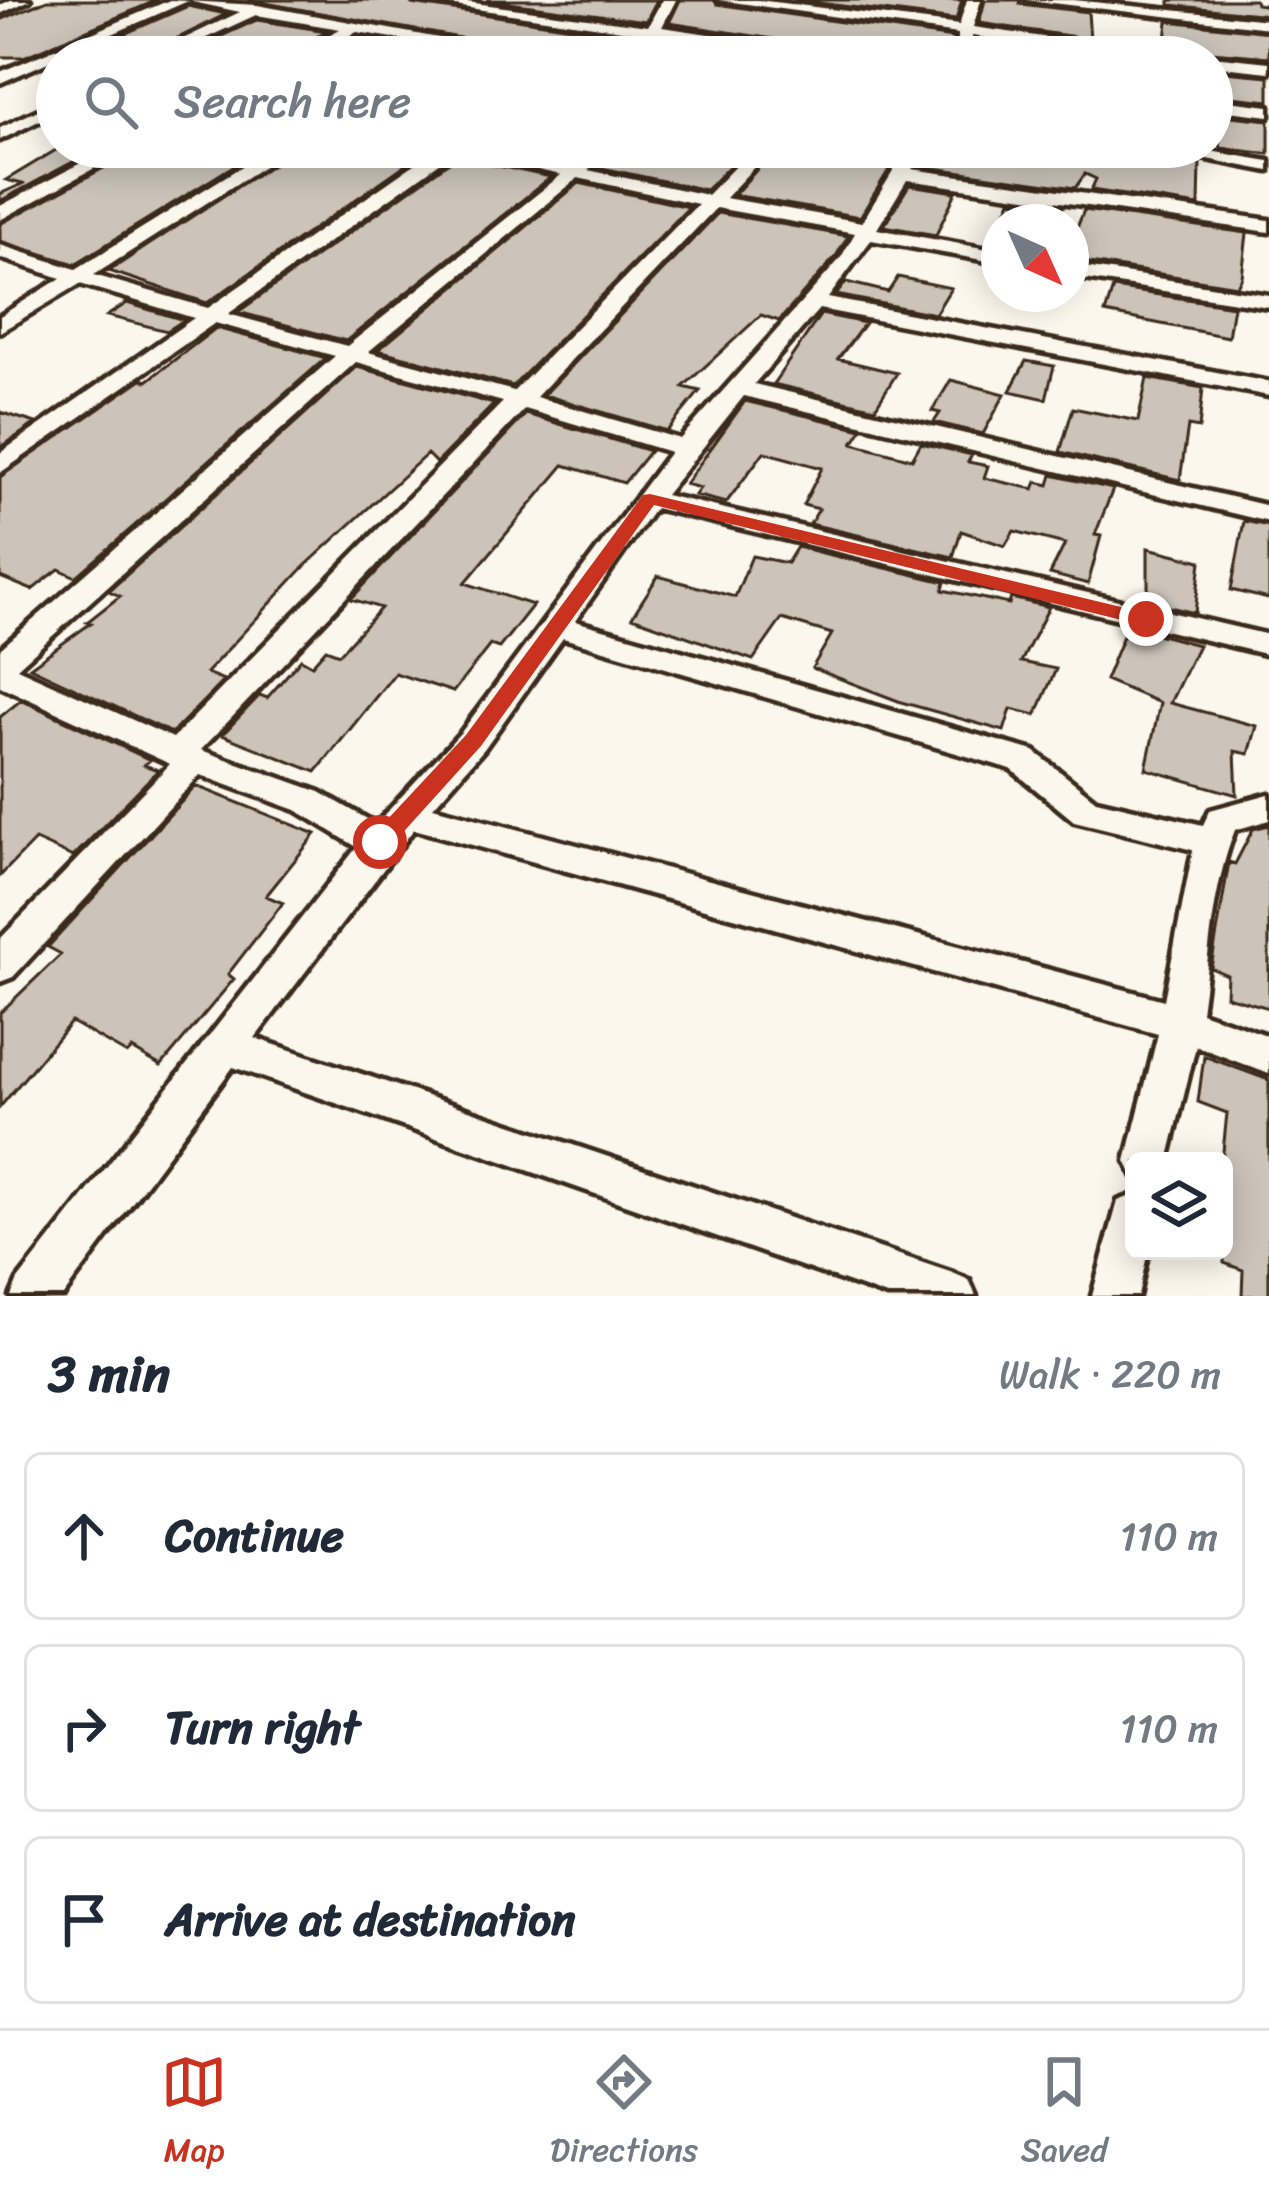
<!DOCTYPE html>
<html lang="en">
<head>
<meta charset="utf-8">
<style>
  body { margin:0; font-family:Sriracha,sans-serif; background:#f2f2f3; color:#1f2937 }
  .controls { position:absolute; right:36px; bottom:36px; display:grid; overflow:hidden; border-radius:18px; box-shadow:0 6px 30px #0003 }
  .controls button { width:108px; height:108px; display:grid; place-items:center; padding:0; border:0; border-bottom:3px solid #e0e1e3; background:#fff; color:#1f2937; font:60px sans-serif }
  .compass { position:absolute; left:981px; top:204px; width:108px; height:108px; border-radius:50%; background:#fff; box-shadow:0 6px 30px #0003; rotate:135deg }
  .stop { position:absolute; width:36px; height:36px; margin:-27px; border:9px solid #c8321e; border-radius:50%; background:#fff }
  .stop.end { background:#c8321e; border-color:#fff; box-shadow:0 3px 12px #0008 }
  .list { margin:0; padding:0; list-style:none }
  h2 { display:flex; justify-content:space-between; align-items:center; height:156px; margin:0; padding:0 48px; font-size:51px }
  h2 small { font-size:39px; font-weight:400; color:#747a83 }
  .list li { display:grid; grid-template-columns:78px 1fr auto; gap:36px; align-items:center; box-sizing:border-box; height:168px; margin:0 24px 24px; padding:0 24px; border:3px solid #e0e1e3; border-radius:18px }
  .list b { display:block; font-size:45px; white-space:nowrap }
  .list em { font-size:39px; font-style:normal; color:#747a83 }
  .icon { flex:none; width:66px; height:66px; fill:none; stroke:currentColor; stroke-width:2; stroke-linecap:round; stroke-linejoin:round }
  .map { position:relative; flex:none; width:1269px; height:1296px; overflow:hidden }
  .search { position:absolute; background:#fff; box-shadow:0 6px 30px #0003; left:36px; right:36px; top:36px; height:132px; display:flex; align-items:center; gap:30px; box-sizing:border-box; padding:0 42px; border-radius:66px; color:#747a83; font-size:45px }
  .sheet { height:732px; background:#fff }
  nav { display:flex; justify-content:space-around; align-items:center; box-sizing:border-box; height:168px; border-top:3px solid #e0e1e3; background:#fff; font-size:33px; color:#747a83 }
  nav a { display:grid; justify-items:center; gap:6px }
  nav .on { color:#c8321e }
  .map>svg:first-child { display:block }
  .building { fill:#ccc4b9; stroke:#3b2a1e; stroke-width:3 }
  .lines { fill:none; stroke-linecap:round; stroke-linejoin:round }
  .street-casing { stroke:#3b2a1e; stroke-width:9 }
  .street { fill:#fbf7ec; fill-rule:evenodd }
  .route { fill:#c8321e }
</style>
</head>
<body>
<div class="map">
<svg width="1269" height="1296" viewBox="0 0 1269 1296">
  <rect width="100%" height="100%" fill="#fbf7ec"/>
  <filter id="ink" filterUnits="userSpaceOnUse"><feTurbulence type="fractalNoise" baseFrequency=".00833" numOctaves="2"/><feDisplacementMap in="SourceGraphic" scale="24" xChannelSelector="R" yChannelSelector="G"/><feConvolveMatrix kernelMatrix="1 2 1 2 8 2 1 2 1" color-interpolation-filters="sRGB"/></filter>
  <g filter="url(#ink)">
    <path class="building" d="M47,0H158L24,57H0V20Z
      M248,0H409L412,4L633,36L617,57H547L544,53Z
      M486,0H657L646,21Z
      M680,0H714L717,4L953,38V53L943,51L942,57H867L864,53L669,23Z
      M794,0H962L956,20Z
      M985,0H1021L1020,4L1088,12L1090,39L979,23Z
      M1170,0H1255L1256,4L1269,6V15L1170,5Z
      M188,6L226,14L141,57H71Z
      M257,20L326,31L283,57H176Z
      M1168,21L1269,32V57L1212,52L1208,57H1185L1165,50Z
      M358,37L480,57H317Z
      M658,40L787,57H643Z
      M977,41L1091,56V57L978,56Z
      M1212,71L1269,76V101L1212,95Z
      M1212,114L1269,120V154L1221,148Z
      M61,147L97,149L0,201V194L22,184L6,180Z
      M145,147H264L75,264L0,241V224L124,157L143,163Z
      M298,147L345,154L356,147H431L207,303L109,271Z
      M616,147H748L706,190L597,167Z
      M777,147H903L860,217L734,195Z
      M930,147H1102L1100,150L1200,162L1199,206L1091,190L1096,179L1085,174L1075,188L920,166Z
      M456,157L551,177L346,341L238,312Z
      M579,183L689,207L513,386L378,350Z
      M909,185L956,192L936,235L884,226Z
      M1011,200L1063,207L1053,222L1003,219Z
      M1084,210L1247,233L1242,277L1237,286L1071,260V243Z
      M718,213L848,236L836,256L779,321L761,315L683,387L700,391L667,431L544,395Z
      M898,277L951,288L935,314L836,295L846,282L888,292Z
      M1113,288L1233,306L1228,337L1105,313Z
      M127,303L184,320L167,331L107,316Z
      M821,314L865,323L838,359L897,373L875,408L773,384Z
      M216,328L326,358L76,577L59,569L32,590L0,577V477L142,379L147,381Z
      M1026,361L1054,366L1046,399L1010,391Z
      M357,367L494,404L436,463L427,454L305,566L206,673L224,680L172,733L30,667L91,623L87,622L120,596L109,591Z
      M1147,378L1203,388L1199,428L1188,426L1180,480L1060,452L1073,408L1138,421Z
      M951,380L1005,394L983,434L934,422L940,413L932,411Z
      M745,401L862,429L853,443L912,459L921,443L972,455L968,462L988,466L984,478L1034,489L1037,482L1049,485L1052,475L1113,489L1095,535L1101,536L1088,584L1050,574L1065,544L1014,531L1005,546L961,531L953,557L810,524L819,509L803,505L822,468L764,452L726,503L695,495L700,488L685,484Z
      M0,412L36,423L0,448Z
      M526,414L650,451L624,483L564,465L465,583L533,605L499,648L490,645L453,692L395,673L316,772L222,735L260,695L267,698L301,659L312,665L326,649L339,654L381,608L351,599Z
      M1244,521L1269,526V599L1231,590Z
      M797,547L945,582L943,590L1009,604L1011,598L1049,607L1021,662L1056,669L1036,715L1011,709L1004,731L901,702L812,668L832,634L782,619L753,660L632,617L658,576L735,597L752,556L787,563Z
      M1148,548L1201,561L1195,613L1148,602Z
      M1127,626L1198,645L1170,703L1257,726L1249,754L1235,751L1237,795L1146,769L1160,703L1105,680Z
      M21,700L150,760L144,765L158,770L73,857L35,840L0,876V717Z
      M196,786L316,834L266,896L283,903L228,974L234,979L161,1066L132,1049L127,1054L71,1022L0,1107V1013L61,954L48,947Z
      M1269,825V1008L1226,996L1227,975L1211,968L1229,862L1235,864L1253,829Z
      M1204,1056L1269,1080V1296H1242L1243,1270L1224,1263L1222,1161L1227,1113L1198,1102Z"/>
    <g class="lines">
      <g class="street-casing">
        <path id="street" d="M11,0H30L0,14V5Z
          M170,0L257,5L543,57H508L357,32L307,57H287L340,29L256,15L165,57H145L240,12L188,1L0,83V72Z
          M413,0H452L648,26L662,0H676L662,27L863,57H821L656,35L637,57H621L642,33Z
          M718,0H758L959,25L967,0H981L973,27L1181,57H1138L972,36L974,57H958V34Z
          M1026,0H1074L1269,20V28Z
          M1212,56L1269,62V72L1212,66Z
          M1212,99L1269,106V116L1212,109Z
          M57,101V112L0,140V128Z
          M111,147H133L0,220V206Z
          M273,147H294L94,275L208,308L439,147H481L571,166L593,147H612L588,170L707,195L754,147H773L725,198L862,222L908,147H926L912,169L1269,220V232L907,180L877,229L999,251V263L871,240L828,298L1269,382V396L819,309L754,384L1269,506V522L744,396L665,495L1269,635V655L655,508L575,621L1034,751L1096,800L1203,825L1210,810L1269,794V820L1235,830C1212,888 1210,951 1201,1012L1269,1036V1074L1196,1046L1168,1161H1134V1177L1126,1161L1158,1034L414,829L255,1038L953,1273L969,1280L976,1296H887L233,1067L63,1296H11L18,1280L357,847L296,810L200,775L13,977L0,982V939L170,764L0,686V649L335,356L215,323L0,473V453L194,318L80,284L0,332V316L61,278L0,258V245L76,269ZM455,152L561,175L347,346L228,314ZM578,178L698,204L514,391L368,352ZM716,208L855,233L840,259L680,439L536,397ZM356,362L503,402L173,738L17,668ZM525,409L670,452L462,731L376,824L320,792L201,750ZM563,638L1011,769L1074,821L1193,850L1164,1000L433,807L484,749Z
          M1145,147H1186L1269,161V171Z
          M1071,265L1269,295V307L1071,277Z
          M1134,1195V1251H1148L1138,1296H1092L1118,1201Z"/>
      </g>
      <use href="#street" class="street"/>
    </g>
  </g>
  <path class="route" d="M650,494L1146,613L1155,619L1146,626L654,505L481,746L388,849H372V836L466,735L643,495Z"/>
</svg>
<div class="controls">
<button><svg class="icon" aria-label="layers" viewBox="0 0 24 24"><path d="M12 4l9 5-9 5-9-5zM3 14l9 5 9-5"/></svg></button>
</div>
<svg class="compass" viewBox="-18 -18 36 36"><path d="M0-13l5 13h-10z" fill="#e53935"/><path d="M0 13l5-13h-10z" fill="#747a83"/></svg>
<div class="stop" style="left:380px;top:842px"></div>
<div class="stop end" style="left:1146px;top:619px"></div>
<div class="search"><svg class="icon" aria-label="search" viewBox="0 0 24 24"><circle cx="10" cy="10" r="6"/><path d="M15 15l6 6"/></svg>Search here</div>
</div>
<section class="sheet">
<h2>3 min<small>Walk · 220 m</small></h2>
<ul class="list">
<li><svg class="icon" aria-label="ahead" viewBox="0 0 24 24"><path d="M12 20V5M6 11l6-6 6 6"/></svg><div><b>Continue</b></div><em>110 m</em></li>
<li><svg class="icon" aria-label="right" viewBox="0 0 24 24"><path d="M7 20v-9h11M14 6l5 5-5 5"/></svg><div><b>Turn right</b></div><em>110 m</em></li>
<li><svg class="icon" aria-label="arrive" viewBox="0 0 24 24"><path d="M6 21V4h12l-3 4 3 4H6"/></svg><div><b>Arrive at destination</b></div></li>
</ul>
</section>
<nav>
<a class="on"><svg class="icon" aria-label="map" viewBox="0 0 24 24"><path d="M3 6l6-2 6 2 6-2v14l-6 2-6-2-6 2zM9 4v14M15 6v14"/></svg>Map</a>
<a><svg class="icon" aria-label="directions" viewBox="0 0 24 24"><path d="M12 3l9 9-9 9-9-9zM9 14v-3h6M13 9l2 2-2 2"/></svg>Directions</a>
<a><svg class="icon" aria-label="saved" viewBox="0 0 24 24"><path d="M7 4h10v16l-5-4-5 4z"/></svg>Saved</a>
</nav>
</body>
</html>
